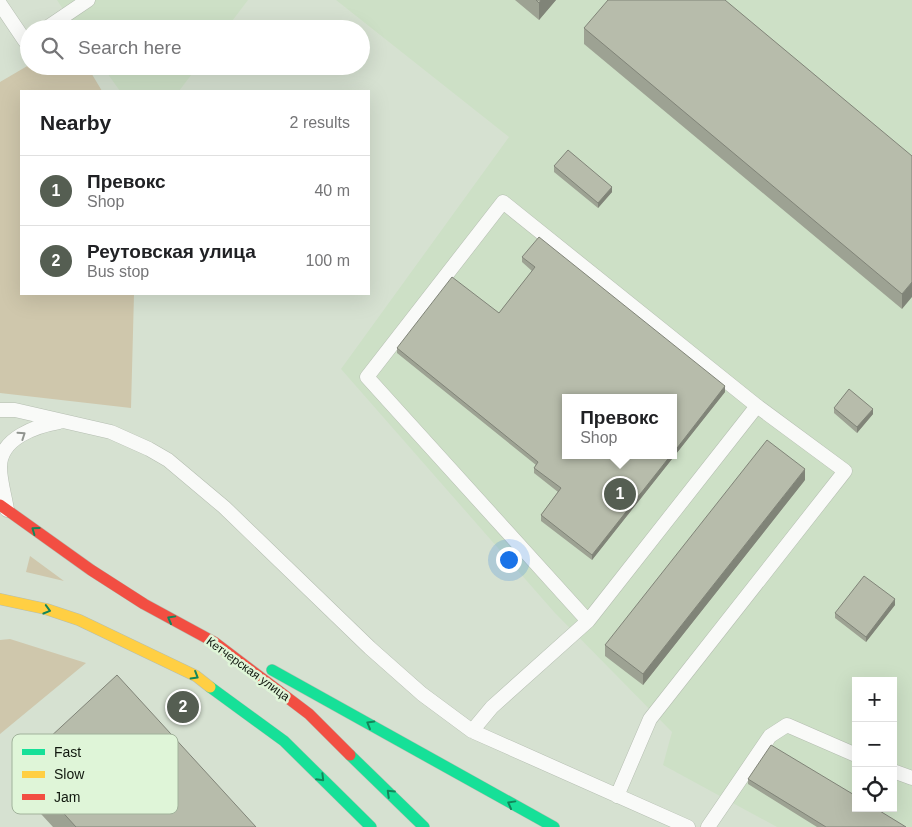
<!DOCTYPE html>
<html lang="en">
<head>
<meta charset="utf-8">
<style>
  body { margin:0; font-family:Arial,sans-serif; background:#f6f6f6; color:#202124 }
  .controls { position:absolute; right:15px; bottom:15px; display:grid; overflow:hidden; border-radius:0px; box-shadow:0 5px 20px #0002 }
  .controls button { width:45px; height:45px; display:grid; place-items:center; padding:0; border:0; border-bottom:1px solid #e0e0e0; background:#fff; color:#202124; font:25px sans-serif }
  .you { position:absolute; left:508px; top:559px; width:18px; height:18px; margin:-12px; border:4px solid #fff; border-radius:50%; background:#1a73e8; box-shadow:0 0 0 8px #1a73e833 }
  .badge { display:grid; place-items:center; width:32px; height:32px; border-radius:50%; background:#555e52; color:#fff; font-size:16px; font-weight:700 }
  .pin { position:absolute; translate:-50% -50%; border:2px solid #fff; box-shadow:0 1px 5px #0006 }
  .popup { position:absolute; left:562px; top:394px; width:115px; height:65px; box-sizing:border-box; display:grid; place-content:center; border-radius:0px; background:#fff; filter:drop-shadow(0 1px 4px #0005); font-size:16px; white-space:nowrap; color:#757577 }
  .popup b { font-size:19px; color:#202124 }
  .popup::after { content:''; position:absolute; left:50%; top:100%; margin-left:-10px; border:10px solid transparent; border-top-color:#fff }
  .list { margin:0; padding:0; list-style:none }
  h2 { display:flex; justify-content:space-between; align-items:center; height:65px; margin:0; padding:0 20px; font-size:21px }
  h2 small { font-size:16px; font-weight:400; color:#757577 }
  .list li { display:grid; grid-template-columns:32px 1fr auto; gap:15px; align-items:center; box-sizing:border-box; height:70px; padding:0 20px; border-top:1px solid #e0e0e0 }
  .list b { display:block; font-size:19px; white-space:nowrap }
  .list p { margin:0; font-size:16px; white-space:nowrap; color:#757577 }
  .list em { font-size:16px; font-style:normal; color:#757577 }
  .icon { flex:none; width:28px; height:28px; fill:none; stroke:currentColor; stroke-width:2; stroke-linecap:round; stroke-linejoin:round }
  .map { position:relative; flex:none; width:912px; height:827px; overflow:hidden }
  .search { position:absolute; background:#fff; box-shadow:0 5px 20px #0002; left:20px; top:20px; width:350px; height:55px; display:flex; align-items:center; gap:12px; box-sizing:border-box; padding:0 18px; border-radius:28px; color:#757577; font-size:19px }
  .panel { position:absolute; background:#fff; box-shadow:0 5px 20px #0002; left:20px; top:90px; width:350px; height:205px; border-radius:0px }
  .map>svg:first-child { display:block }
  .built { fill:#cde0c6; fill-rule:evenodd }
  .green { fill:#cfc7ac }
  .lines { fill:none; stroke-linecap:round; stroke-linejoin:round }
  .lane-casing { stroke:#b5beb1; stroke-width:15 }
  .fast-casing { stroke:#b5beb1; stroke-width:12 }
  .slow-casing { stroke:#b5beb1; stroke-width:12 }
  .jam-casing { stroke:#b5beb1; stroke-width:12 }
  .lane { stroke:#f9faf8; stroke-width:14 }
  .fast { stroke:#16e098; stroke-width:11 }
  .slow { stroke:#ffcf43; stroke-width:11 }
  .jam { stroke:#f24e42; stroke-width:11 }
  .wall { fill:#9da293 }
  .shaded-wall { fill:#808478 }
  .building { fill:#b7bcab; stroke:#808478 }
  .oneway { stroke:#90948f }
  .oneway2 { stroke:#13865a }
  .labels { text-anchor:middle; stroke-width:5; stroke-linejoin:round; paint-order:stroke }
  .street-label { font-size:12px; fill:#10170e; stroke:#dff5d8 }
  .key { fill:#dff5d8; stroke:#a1b29b; stroke-width:1 }
  .key-label { font-size:14px; fill:#10170e }
</style>
</head>
<body>
<div class="map">
<svg width="912" height="827" viewBox="0 0 912 827">
  <rect width="100%" height="100%" fill="#d6e1d1"/>
  <path class="built" d="M57,0H248L226,29H76Z
    M336,0H912V827H777L663,765L672,732L555,613L341,369L509,137ZM566,398H674V455H566ZM856,681H893V808H856Z
    M102,66H198L179,91H120Z"/>
  <path class="green" d="M29,65L87,66L102,91H21V294H134L131,408L0,393V82Z
    M30,556L64,581L26,572Z
    M10,639L86,663L0,734V640Z"/>
  <g class="lines">
    <g class="lane-casing">
      <path id="lane" d="M0,4L25,41L29,39
        M45,29L88,0
        M0,410H15L111,432L149,449L168,460L224,507L370,648L422,694L472,731L688,827
        M7,510C5,496 0,481 0,467C0,438 36,426 59,422
        M472,731L492,707L588,621L757,406L503,202L367,377L588,621
        M893,771L912,778
        M617,796L650,719L845,471L757,406
        M708,827L770,736L787,725L856,755"/>
    </g>
    <g class="fast-casing">
      <path id="fast" d="M272,670L554,827
        M210,687L284,741L371,827
        M350,755L424,827"/>
    </g>
    <g class="slow-casing">
      <path id="slow" d="M0,599L46,609L79,620L196,676L210,687"/>
    </g>
    <g class="jam-casing">
      <path id="jam" d="M0,505L91,570L144,604L214,642L309,714L350,755"/>
    </g>
    <use href="#lane" class="lane"/>
    <use href="#fast" class="fast"/>
    <use href="#slow" class="slow"/>
    <use href="#jam" class="jam"/>
  </g>
  <path class="wall" d="M515,0H556L539,20Z
    M584,28L912,156L902,309L584,44Z
    M554,166L612,192L598,208L554,172Z
    M522,257L725,392L592,560L541,521V515L558,492L534,473V468L536,465L397,353V348L499,313L532,271L522,262Z
    M834,408L873,414L857,433L834,413Z
    M805,480L643,685L605,656V645Z
    M895,605L866,642L835,618V613Z
    M20,765L256,827H53L20,791Z
    M748,779L906,827H817L748,784Z"/>
  <path class="shaded-wall" d="M541,0H556L539,20V3Z
    M612,187V192L598,208V203Z
    M912,282V297L902,309V294Z
    M725,386V392L592,560V555L671,455H674V452Z
    M873,409V414L857,433V427Z
    M805,469V480L643,685V674Z
    M895,599V605L866,642V637Z"/>
  <path class="building" d="M536,0H541L539,3Z
    M608,0H725L912,156V282L902,294L584,28Z
    M568,150L612,187L598,203L554,166Z
    M539,237L725,386L674,452V398H566V455H671L592,555L541,515L561,488L534,468L538,462L397,348L452,277L499,313L535,267L522,257Z
    M849,389L873,409L857,427L834,408Z
    M767,440L805,469L643,674L605,645Z
    M864,576L895,599L866,637L835,613Z
    M117,675L256,827H76L20,765Z
    M771,745L856,796V808H875L906,827H826L748,779Z"/>
  <defs><path id="oneway-chevron" d="M-2-3.5L2.5 0L-2 3.5" fill="none" stroke-width="1.6" stroke-linecap="round" stroke-linejoin="round" transform="scale(1.25)"/></defs>
  <use class="oneway" href="#oneway-chevron" transform="translate(22 435) rotate(-34)"/>
  <g class="oneway2">
    <use href="#oneway-chevron" transform="translate(35 530) rotate(-144)"/>
    <use href="#oneway-chevron" transform="translate(47 610) rotate(16)"/>
    <use href="#oneway-chevron" transform="translate(171 619) rotate(-151)"/>
    <use href="#oneway-chevron" transform="translate(195 676) rotate(31)"/>
    <use href="#oneway-chevron" transform="translate(370 724) rotate(-150)"/>
    <use href="#oneway-chevron" transform="translate(321 778) rotate(45)"/>
    <use href="#oneway-chevron" transform="translate(390 793) rotate(-136)"/>
    <use href="#oneway-chevron" transform="translate(511 804) rotate(-151)"/>
  </g>
  <g class="labels">
    <g class="street-label">
      <text transform="translate(248 669) rotate(36)" y="4">Кетчерская улица</text>
    </g>
  </g>
  <rect x="12" y="734" width="166" height="80" rx="8" class="key"/>
  <rect x="22" y="749" width="23" height="6" fill="#16e098"/>
  <rect x="22" y="771" width="23" height="7" fill="#ffcf43"/>
  <rect x="22" y="794" width="23" height="6" fill="#f24e42"/>
  <g class="key-label">
    <text x="54" y="757">Fast</text>
    <text x="54" y="779">Slow</text>
    <text x="54" y="802">Jam</text>
  </g>
</svg>
<div class="controls">
<button>+</button>
<button>−</button>
<button><svg class="icon" aria-label="locate" viewBox="0 0 24 24"><circle cx="12" cy="12" r="6"/><path d="M12 2v4M12 18v4M2 12h4M18 12h4"/></svg></button>
</div>
<div class="you"></div>
<div class="pin badge" style="left:620px;top:494px">1</div>
<div class="popup"><b>Превокс</b>Shop</div>
<div class="pin badge" style="left:183px;top:707px">2</div>
<div class="search"><svg class="icon" aria-label="search" viewBox="0 0 24 24"><circle cx="10" cy="10" r="6"/><path d="M15 15l6 6"/></svg>Search here</div>
<section class="panel">
<h2>Nearby<small>2 results</small></h2>
<ul class="list">
<li><span class="badge">1</span><div><b>Превокс</b><p>Shop</p></div><em>40 m</em></li>
<li><span class="badge">2</span><div><b>Реутовская улица</b><p>Bus stop</p></div><em>100 m</em></li>
</ul>
</section>
</div>
</body>
</html>
